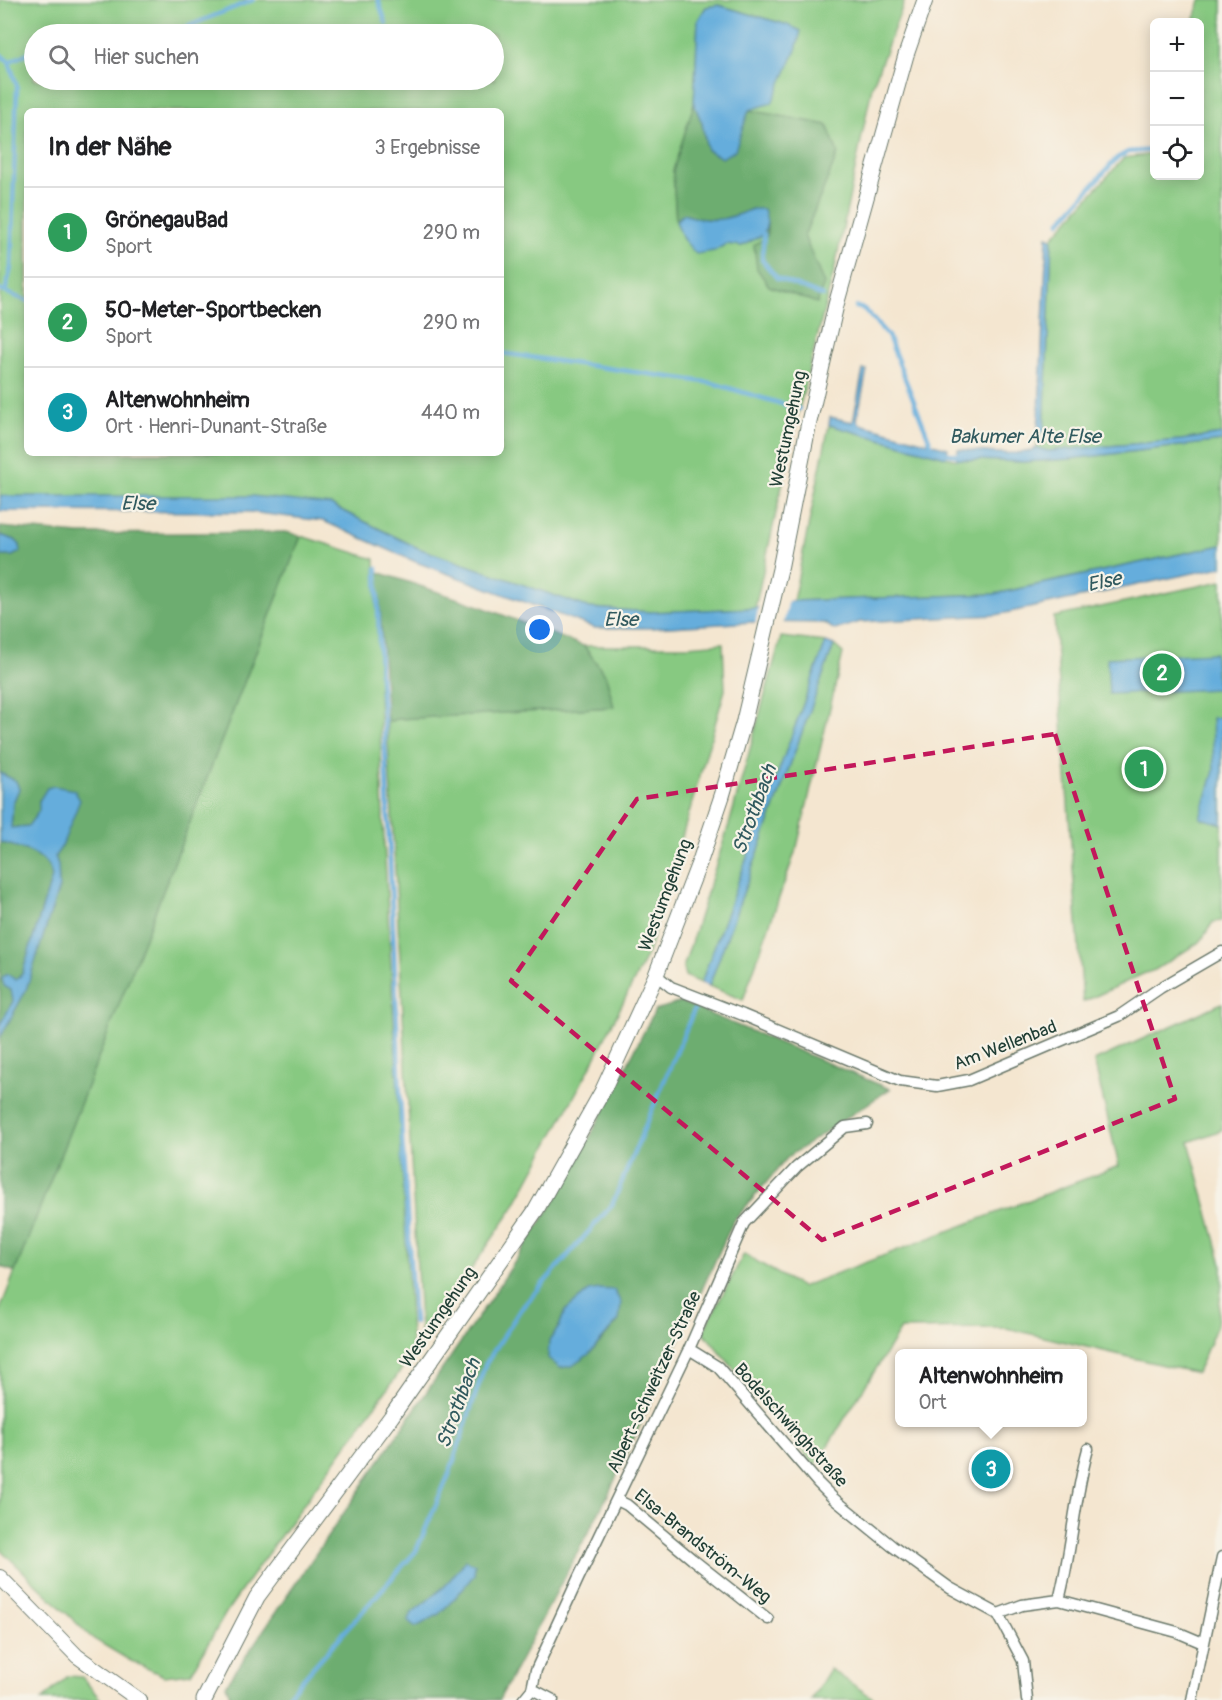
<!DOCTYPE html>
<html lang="de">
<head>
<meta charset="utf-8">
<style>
  body { margin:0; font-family:Pangolin,sans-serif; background:#f2f2f2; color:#202124 }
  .controls { position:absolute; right:18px; top:18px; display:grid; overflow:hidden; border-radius:9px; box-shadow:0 3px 15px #0003 }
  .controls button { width:54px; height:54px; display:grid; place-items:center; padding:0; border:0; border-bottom:2px solid #e0e0e0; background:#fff; color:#202124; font:30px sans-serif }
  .you { position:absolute; left:540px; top:630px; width:21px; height:21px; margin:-15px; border:4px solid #fff; border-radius:50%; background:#1a73e8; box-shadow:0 0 0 9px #1a73e833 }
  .badge { display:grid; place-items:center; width:39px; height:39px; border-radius:50%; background:#7c3aed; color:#fff; font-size:20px; font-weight:700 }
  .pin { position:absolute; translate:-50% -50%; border:3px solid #fff; box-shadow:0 2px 6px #0006 }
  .popup { position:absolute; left:895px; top:1349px; width:192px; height:78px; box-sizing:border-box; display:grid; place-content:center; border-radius:9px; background:#fff; filter:drop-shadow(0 2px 4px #0005); font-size:20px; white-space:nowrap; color:#757577 }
  .popup b { font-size:22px; color:#202124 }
  .popup::after { content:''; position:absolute; left:50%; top:100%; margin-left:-12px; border:12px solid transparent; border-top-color:#fff }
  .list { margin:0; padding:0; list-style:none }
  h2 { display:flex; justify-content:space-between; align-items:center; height:78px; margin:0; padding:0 24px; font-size:26px }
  h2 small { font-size:20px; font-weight:400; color:#757577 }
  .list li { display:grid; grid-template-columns:39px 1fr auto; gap:18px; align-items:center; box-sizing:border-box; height:90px; padding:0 24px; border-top:2px solid #e0e0e0 }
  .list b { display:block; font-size:22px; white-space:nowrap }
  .list p { margin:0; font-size:20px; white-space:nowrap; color:#757577 }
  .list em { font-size:20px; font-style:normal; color:#757577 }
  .icon { flex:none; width:33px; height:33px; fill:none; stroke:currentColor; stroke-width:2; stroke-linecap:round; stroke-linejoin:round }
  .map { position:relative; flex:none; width:1222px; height:1700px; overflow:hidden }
  .search { position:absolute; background:#fff; box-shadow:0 3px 15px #0003; left:24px; top:24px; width:480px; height:66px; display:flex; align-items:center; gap:15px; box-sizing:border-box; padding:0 21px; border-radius:33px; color:#757577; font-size:22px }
  .panel { position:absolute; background:#fff; box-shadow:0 3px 15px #0003; left:24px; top:108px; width:480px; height:348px; border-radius:9px }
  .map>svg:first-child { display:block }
  .green { fill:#87c981; stroke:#53835a; stroke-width:1.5; fill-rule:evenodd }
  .forest { fill:#6dad6f; stroke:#467552; stroke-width:1.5; fill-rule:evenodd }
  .water { fill:#65addc; stroke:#427588; stroke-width:1.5 }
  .pier { fill:#f4e6d0 }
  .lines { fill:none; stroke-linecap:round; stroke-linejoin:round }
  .stream { stroke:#65addc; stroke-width:4.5 }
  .minor-casing { stroke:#6a786b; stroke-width:13 }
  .tertiary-casing { stroke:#6a786b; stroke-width:16 }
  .secondary-casing { stroke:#6a786b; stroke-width:17 }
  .minor { stroke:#fff; stroke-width:10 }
  .tertiary { stroke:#fff; stroke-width:14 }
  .secondary { stroke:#fff; stroke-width:15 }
  .marked { fill:none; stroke:#c2185b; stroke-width:4.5; stroke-dasharray:12 8; stroke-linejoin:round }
  .labels { text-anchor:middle; stroke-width:4.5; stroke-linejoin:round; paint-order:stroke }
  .street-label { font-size:18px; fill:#1f3d34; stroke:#f7f3e8 }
  .water-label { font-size:20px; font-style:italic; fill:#30595e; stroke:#f7f3e8 }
</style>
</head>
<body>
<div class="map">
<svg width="1222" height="1700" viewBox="0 0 1222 1700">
  <rect width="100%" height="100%" fill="#f7f3e8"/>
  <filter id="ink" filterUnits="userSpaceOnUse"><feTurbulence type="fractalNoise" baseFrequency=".0167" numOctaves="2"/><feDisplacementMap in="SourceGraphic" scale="12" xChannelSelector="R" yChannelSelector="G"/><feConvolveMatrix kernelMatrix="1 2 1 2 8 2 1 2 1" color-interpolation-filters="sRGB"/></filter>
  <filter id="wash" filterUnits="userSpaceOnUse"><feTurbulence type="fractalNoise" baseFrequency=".008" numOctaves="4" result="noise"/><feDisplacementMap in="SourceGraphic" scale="24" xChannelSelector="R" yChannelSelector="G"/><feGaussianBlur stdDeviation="1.35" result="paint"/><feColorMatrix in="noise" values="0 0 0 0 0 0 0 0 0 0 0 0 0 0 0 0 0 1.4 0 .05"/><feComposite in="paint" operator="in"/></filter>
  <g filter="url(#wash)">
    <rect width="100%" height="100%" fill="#f4e6d0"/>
    <path class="green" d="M0,0H905L872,87L835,267L799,409L755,608L650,612L590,608L418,548L331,505L101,497L0,496ZM719,5L788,25L749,110L827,125L838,153L804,236L824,284L767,236V222L764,234L742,246L726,244L714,251L683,239L676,221L673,171L694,104L698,20L706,7ZM34,34H494V80H34ZM27,111H501V453H27Z
      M1200,0H1222V434L1181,440L1048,451L1037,448L1038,434L1041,435L1044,432L1052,238L1124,158L1154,154V176H1200V22H1194Z
      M829,425L953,459L1023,462L1070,459L1222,441V545L995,594L793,601Z
      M301,536L375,559L383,821L412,1355L258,1567L227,1611L191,1673L164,1676L129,1660L92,1638L0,1549V1310Z
      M1222,581V921L1213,922L1201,941L1155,970L1143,974L1083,1002L1054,617Z
      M781,637L826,642L701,983L685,976L683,968L730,821Z
      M723,643L725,690L648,953L593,1062L512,1210L421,1342L387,722L397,719L613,707L606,676L584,646H687Z
      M834,645L843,653L797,847L743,1000L709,986Z
      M1222,1003V1130L1189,1142L1222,1264V1283L1217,1325L1197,1373L1006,1328L901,1329L815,1466L703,1332L744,1254L801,1287L1119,1166L1094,1061Z
      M830,1669L876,1700H811Z
      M68,1676L82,1677L101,1700H42Z"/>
    <path class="forest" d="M694,104L702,123L707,150L743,127L749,110L827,125L838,153L804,236L824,284L817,303L769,286L757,269L754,245L767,236V222L752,209C725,221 711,223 683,214L676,221L673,171Z
      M0,527L79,534L286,532L301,536L15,1272L0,1266V1038L26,990L59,887L58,865L55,856L62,846L67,832L39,801L40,811L28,826L11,828L13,803L19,789L16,781L0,773V556H12L20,552V545L15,540L0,535Z
      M378,572L474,604L584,646L606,676L614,707L397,719L387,722Z
      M0,842C21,849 48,852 52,877L22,974L16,980L11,990L13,1001L0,1025Z
      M681,1002L890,1089L788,1157L733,1222L608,1495L499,1700H232L226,1685L493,1295L568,1180L655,1010ZM589,1291L619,1320C603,1339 586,1364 560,1368L549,1341L559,1327L565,1311ZM445,1586L463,1588L454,1599L409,1621L412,1613Z"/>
    <path class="water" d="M718,5L788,25L801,31L796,50L772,103L749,110L735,150L722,158L707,150L702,123L694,104L698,20L706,7Z
      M752,209H764L767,222L764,234L742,246L726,244L714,251L696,254L683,239L676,221L683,214C711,223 725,221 752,209Z
      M1047,236L1052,238L1044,432L1041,435L1038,434Z
      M863,370H867L857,420L860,424L948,448L946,457L829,425L830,417L853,422Z
      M1222,434V441L1070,459L1023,462L957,459L958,449C979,451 1019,458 1037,448L1048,451L1181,440Z
      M0,496H252L331,505L418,548L590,608L650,612L755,608L793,601L995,594L1222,545V567L996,615L860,622L835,630L824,623L754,622L653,628H595L416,562L323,521L249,512L0,511Z
      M0,535L15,540L20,545V552L12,556H0Z
      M826,642L834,645L709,986L701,983Z
      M1215,653L1217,689L1109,694L1107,658Z
      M1222,717V824L1200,818L1214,771L1212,718Z
      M0,773L16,781L19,789L13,803L11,828L28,826L39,811V801L47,788L54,786L74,790L80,800L62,846L55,856L58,865L59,887L26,990L0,1038V1025L13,1001L11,990L4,986L2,978L7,974L16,980L22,974L52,877C48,852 21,849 0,842Z
      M599,1289L614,1290L621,1303L619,1320L589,1354L572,1366L560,1368L548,1358L549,1341L559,1327L565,1311L589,1291Z
      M466,1560L475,1564L474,1575L454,1599L438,1615L416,1627L408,1621L412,1613L445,1586Z"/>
    <path class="pier" d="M789,599L783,626L755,625L759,604Z"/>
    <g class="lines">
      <path class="stream" d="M378,0L386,23
        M169,34L253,0
        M0,54L9,62L17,86L11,268L5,292
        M9,62L34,50
        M1060,222L1117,158L1128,152L1154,150
        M764,234L762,260L777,278L823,296
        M0,290L27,301
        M856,307L864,309L888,336L933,449
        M501,353L712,383L799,409
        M943,453L962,456
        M377,568L380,676L384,725L402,1136L414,1323
        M284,1700L416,1551L450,1472L485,1365L520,1310L612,1205L694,1010"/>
    </g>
  </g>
  <g filter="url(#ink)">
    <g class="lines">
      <g class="minor-casing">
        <path id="minor" d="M656,975L671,987L743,1015L900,1081L937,1086L969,1080L1119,1016L1160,988L1222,952
          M689,1349L718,1367L818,1483L834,1499L892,1546L950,1588L998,1614L1023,1661L1027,1700
          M617,1500L627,1505L692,1559L768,1619
          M1059,1600C1072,1550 1074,1499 1088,1449
          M998,1614L1022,1605L1059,1600L1177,1632L1203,1643
          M532,1689L553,1700
          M523,1700L532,1689L536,1670L578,1579L689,1349L744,1223L797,1167L845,1127L867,1124
          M1192,1700L1222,1557"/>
      </g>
      <g class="tertiary-casing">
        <path id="tertiary" d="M0,1577L77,1656L139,1700"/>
      </g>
      <g class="secondary-casing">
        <path id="secondary" d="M204,1700L257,1597L391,1417L536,1210L602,1092L656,975L701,858L722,796L744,721L780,569L809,422L836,305L906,55L925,0"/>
      </g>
      <use href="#minor" class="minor"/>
      <use href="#tertiary" class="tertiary"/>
      <use href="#secondary" class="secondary"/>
    </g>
  </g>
  <path class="marked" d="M1055,734L1175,1099L822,1240L511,981L637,799Z"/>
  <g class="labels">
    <g class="street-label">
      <text transform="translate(788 429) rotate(-78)" y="6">Westumgehung</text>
      <text transform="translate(665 895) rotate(-69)" y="6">Westumgehung</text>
      <text transform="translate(1005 1045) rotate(-21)" y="6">Am Wellenbad</text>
      <text transform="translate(438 1317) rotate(-55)" y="6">Westumgehung</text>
      <text transform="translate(654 1382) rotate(-65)" y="6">Albert-Schweitzer-Straße</text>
      <text transform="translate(791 1425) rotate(48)" y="6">Bodelschwinghstraße</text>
      <text transform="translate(703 1546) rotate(39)" y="6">Elsa-Brandström-Weg</text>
    </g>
    <g class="water-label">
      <text x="1025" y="443">Bakumer Alte Else</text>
      <text transform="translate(138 503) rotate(1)" y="7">Else</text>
      <text transform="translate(1104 581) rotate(-12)" y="7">Else</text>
      <text x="621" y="626">Else</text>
      <text transform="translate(754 809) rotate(-70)" y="7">Strothbach</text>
      <text transform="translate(458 1403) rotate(-70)" y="7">Strothbach</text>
    </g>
  </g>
</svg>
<div class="controls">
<button>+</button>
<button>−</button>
<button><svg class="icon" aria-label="locate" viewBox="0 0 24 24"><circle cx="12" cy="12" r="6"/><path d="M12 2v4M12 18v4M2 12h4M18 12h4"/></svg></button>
</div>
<div class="you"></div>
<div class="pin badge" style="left:1144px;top:769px;background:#2e9e5b">1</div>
<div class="pin badge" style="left:1162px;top:673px;background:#2e9e5b">2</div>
<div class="pin badge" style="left:991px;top:1469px;background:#0f9aa8">3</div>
<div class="popup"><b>Altenwohnheim</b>Ort</div>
<div class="search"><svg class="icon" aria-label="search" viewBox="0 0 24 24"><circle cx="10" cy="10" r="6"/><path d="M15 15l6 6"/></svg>Hier suchen</div>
<section class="panel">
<h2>In der Nähe<small>3 Ergebnisse</small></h2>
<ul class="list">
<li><span class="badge" style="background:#2e9e5b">1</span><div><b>GrönegauBad</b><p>Sport</p></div><em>290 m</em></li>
<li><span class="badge" style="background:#2e9e5b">2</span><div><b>50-Meter-Sportbecken</b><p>Sport</p></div><em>290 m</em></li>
<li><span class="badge" style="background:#0f9aa8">3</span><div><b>Altenwohnheim</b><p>Ort · Henri-Dunant-Straße</p></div><em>440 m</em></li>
</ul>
</section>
</div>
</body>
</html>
